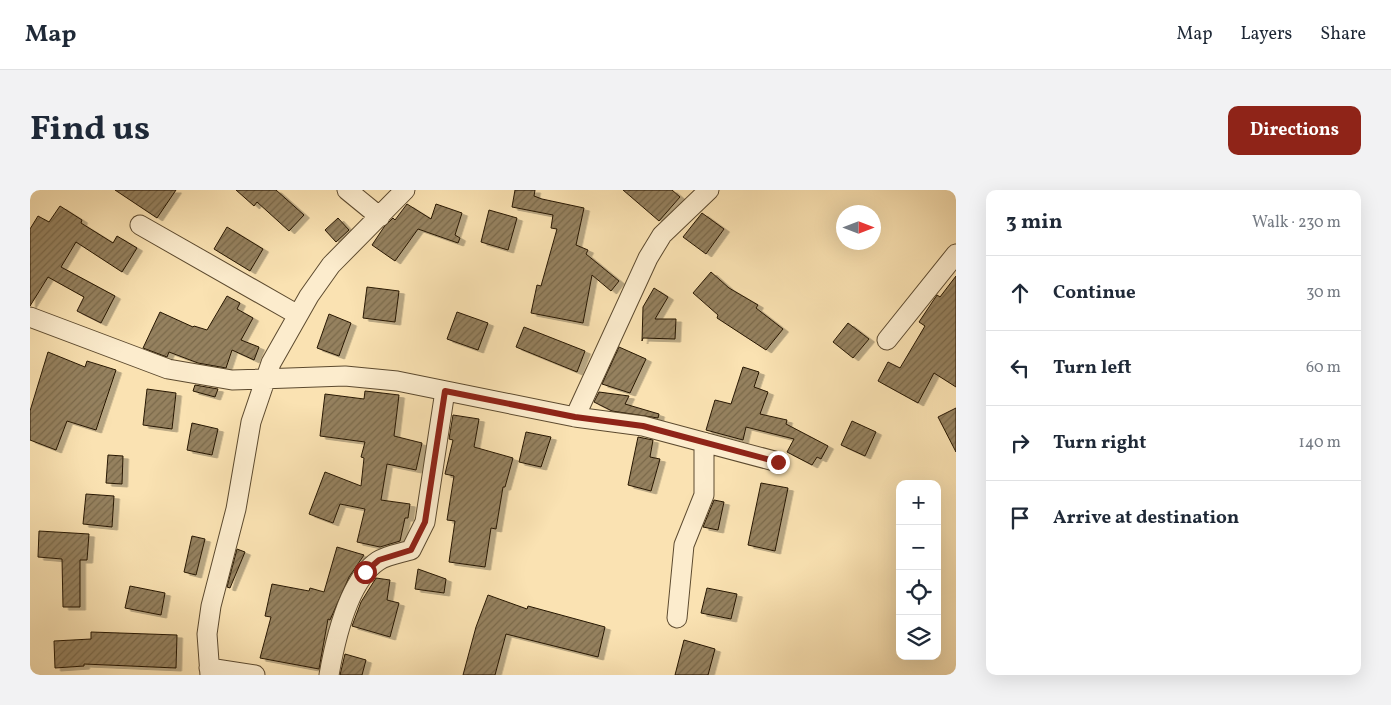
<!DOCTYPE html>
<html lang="en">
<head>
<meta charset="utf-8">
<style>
  body { margin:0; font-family:Vollkorn,serif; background:#f2f2f3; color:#1f2937 }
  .controls { position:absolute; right:15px; bottom:15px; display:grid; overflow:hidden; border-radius:10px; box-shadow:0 5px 20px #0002 }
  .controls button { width:45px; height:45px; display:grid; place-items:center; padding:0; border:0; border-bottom:1px solid #e0e1e3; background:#fff; color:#1f2937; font:25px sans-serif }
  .compass { position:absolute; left:806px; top:15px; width:45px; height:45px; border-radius:50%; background:#fff; box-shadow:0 5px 20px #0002; rotate:90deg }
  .stop { position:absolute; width:15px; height:15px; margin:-11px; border:4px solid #8f2418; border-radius:50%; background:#fff }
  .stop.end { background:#8f2418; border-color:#fff; box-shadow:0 1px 5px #0008 }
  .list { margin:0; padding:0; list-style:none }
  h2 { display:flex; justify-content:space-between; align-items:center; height:65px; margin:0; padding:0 20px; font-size:21px }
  h2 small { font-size:16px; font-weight:400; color:#747a83 }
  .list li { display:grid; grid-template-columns:32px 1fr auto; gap:15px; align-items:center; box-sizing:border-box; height:75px; padding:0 20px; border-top:1px solid #e0e1e3 }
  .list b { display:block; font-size:19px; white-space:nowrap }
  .list em { font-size:16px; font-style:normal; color:#747a83 }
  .icon { flex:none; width:28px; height:28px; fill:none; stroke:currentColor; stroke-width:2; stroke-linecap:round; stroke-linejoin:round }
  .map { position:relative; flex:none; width:926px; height:485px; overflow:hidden; border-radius:10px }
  header { display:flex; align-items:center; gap:30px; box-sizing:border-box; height:70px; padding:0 25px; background:#fff; border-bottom:1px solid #e0e1e3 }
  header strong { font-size:24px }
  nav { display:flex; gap:28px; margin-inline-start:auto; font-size:18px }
  .intro { display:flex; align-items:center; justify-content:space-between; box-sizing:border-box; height:120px; padding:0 30px }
  h1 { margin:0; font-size:35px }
  .button { padding:12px 22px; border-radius:10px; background:#8f2418; color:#fff; font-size:18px; font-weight:700 }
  main { display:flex; gap:30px; padding:0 30px }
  aside { flex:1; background:#fff; border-radius:10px; box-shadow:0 5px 20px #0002 }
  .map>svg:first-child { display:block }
  .building { fill:url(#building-hatch); stroke:#271703; filter:url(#shadow) }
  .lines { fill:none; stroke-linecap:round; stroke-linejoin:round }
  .minor-casing { stroke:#5c4a2f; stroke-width:21 }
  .minor { stroke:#fceccd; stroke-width:19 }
  .route { stroke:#8f2418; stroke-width:6 }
</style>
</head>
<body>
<header>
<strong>Map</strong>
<nav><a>Map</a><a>Layers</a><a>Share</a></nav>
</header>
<div class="intro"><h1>Find us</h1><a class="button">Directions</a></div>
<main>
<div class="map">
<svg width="926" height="485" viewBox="0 0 926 485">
  <defs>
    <pattern id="building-hatch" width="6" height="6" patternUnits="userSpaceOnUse" patternTransform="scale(1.25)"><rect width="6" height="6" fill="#95815e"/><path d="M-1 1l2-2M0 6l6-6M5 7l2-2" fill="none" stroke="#7a694b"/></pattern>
    <filter id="shadow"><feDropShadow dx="5.5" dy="3" stdDeviation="0" flood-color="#0004"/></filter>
  </defs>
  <rect width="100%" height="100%" fill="#fae2b2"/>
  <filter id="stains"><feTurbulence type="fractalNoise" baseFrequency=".004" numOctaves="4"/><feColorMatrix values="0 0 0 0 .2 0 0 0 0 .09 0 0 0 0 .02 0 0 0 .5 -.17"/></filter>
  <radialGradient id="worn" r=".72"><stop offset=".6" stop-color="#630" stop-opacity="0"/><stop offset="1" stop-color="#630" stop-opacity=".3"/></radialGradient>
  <path class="building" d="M85,0H146L127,28Z
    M206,0H246L274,25L259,41L227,12L224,16Z
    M485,0H505L504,6L512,9L554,18L546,55L558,60L556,64L589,91L581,101L562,85L553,133L501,123L507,95L511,96L527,39L521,38L523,25L482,17Z
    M593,0H642L650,7L629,31Z
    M377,14L401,29L406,14L432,23L425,45L430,48L428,53L388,39L365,71L342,55L354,37L363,28L365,30Z
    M30,16L52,30L51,33L83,53L87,46L107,58L92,82L46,52L31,77L85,106L71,133L47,121L54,107L18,87L0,116V39L8,26L19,32Z
    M459,20L487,28L478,60L451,52Z
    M672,23L694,39L676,64L653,47Z
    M308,28L319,40L306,52L295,40Z
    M197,37L233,59L220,81L184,59Z
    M681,82L699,98L728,115L726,118L753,139L736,160L687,128L688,125L663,103Z
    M926,86V197L904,183L888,213L848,191L858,172L870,178L895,136L889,132L907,105L910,107Z
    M337,97L369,101L365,132L333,128Z
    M624,98L638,107L625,129H646L645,149L613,148L612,151L613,117Z
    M197,106L210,113L207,119L223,128L211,150L229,157L224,170L202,160L196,178L168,173L139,162L137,167L113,158L130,122L163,137L164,136L177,140Z
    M427,122L458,133L448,160L417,149Z
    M299,124L321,133L309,166L287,158Z
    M818,133L839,149L823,168L803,152Z
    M494,137L555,161L547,182L486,157Z
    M589,157L616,169L600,203L572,194Z
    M18,162L55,177L57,171L86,180L66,240L37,231L26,260L0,250V221Z
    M713,177L729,182L724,197L738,202L730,224L757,230L756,234L798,256L791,269L787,267L782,275L757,262L764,249L716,237L713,250L676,240L685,210L701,214Z
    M165,195L188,199L185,207L163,201Z
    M117,199L146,203L142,239L113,235Z
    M335,201L369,205L364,246L392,253L386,280L357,274L351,310L380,314L378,328H375L370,351L350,357L327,352L335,319L310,314L303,333L279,324L295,282L331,296L334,268L331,267L335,252L290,246L295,204L334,209Z
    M569,202L599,206L595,214L629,224L628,228L582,221L564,212Z
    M926,218V262L908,227Z
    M423,225L449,229L444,257L483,268L475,297H473L466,339L461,338L455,377L419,372L425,331L417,330L424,286L415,284L423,250L419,249Z
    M822,231L846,242L835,266L811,255Z
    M162,233L188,239L182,265L157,260Z
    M496,242L521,247L511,277L489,272Z
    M608,247L623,250L620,267L630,269L621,301L598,295Z
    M78,265L93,266L92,294L76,293Z
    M731,293L758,298L745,361L718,355Z
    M56,304L84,306L82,337L53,334Z
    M684,310L694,312L688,340L673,337Z
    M9,341L59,344L57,370H50V417H33L32,369L8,367Z
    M162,346L175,349L166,385L154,382Z
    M307,357L334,365L319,387L300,430L298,429L289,479L230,468L241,427L235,426L242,394L279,401L280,398L294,402Z
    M207,359L215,362L200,398L197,397Z
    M388,379L416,389L414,403L385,399Z
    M346,388L360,390L357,410L369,413L360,447L322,436L331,412Z
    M100,396L135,403L131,425L95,418Z
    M677,398L707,404L701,429L671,423Z
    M458,405L497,419L498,416L575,437L568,467L476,444L465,485H433L446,437Z
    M61,442L147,445L146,478L54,474V476L25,478L24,451L61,449Z
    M654,450L685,459L678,485H645Z
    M315,464L336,470L332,485H310Z"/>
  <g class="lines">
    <g class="minor-casing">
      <path id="minor" d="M317,0L350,27
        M110,35L268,125
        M0,127L138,179L202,190L315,186L367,191L545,227L613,236L748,272
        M857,150L926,64
        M545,227L618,68L632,45L679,0
        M647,428L654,355L674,305V252
        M179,478L225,485
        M180,485L177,444L181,416L206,319L221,232L241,173L279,106L301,75L375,0
        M299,485C305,451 318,391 348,371C357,365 371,363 381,360L395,332L415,201"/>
    </g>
    <use href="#minor" class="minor"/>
  </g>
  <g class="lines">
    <path class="route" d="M335,382L349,370L381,360L395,332L415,201L545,227L613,236L748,272"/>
  </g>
  <rect width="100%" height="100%" filter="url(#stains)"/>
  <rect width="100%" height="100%" fill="url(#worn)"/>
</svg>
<div class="controls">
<button>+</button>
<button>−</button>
<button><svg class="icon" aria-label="locate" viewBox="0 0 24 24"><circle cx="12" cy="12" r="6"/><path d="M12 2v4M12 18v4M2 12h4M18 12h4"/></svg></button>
<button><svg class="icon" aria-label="layers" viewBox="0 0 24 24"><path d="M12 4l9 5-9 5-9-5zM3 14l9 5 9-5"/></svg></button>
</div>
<svg class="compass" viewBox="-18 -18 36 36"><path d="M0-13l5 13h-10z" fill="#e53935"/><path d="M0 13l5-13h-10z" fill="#747a83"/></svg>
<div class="stop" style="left:335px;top:382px"></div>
<div class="stop end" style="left:748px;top:272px"></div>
</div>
<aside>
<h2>3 min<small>Walk · 230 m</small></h2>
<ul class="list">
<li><svg class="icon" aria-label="ahead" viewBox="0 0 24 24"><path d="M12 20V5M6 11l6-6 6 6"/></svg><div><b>Continue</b></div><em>30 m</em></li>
<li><svg class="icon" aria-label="left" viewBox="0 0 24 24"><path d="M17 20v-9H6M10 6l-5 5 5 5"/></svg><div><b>Turn left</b></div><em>60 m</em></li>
<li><svg class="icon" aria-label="right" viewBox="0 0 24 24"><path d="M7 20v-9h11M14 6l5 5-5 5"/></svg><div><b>Turn right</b></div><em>140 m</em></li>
<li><svg class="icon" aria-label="arrive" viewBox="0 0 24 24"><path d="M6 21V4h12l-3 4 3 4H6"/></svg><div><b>Arrive at destination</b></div></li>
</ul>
</aside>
</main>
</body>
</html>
